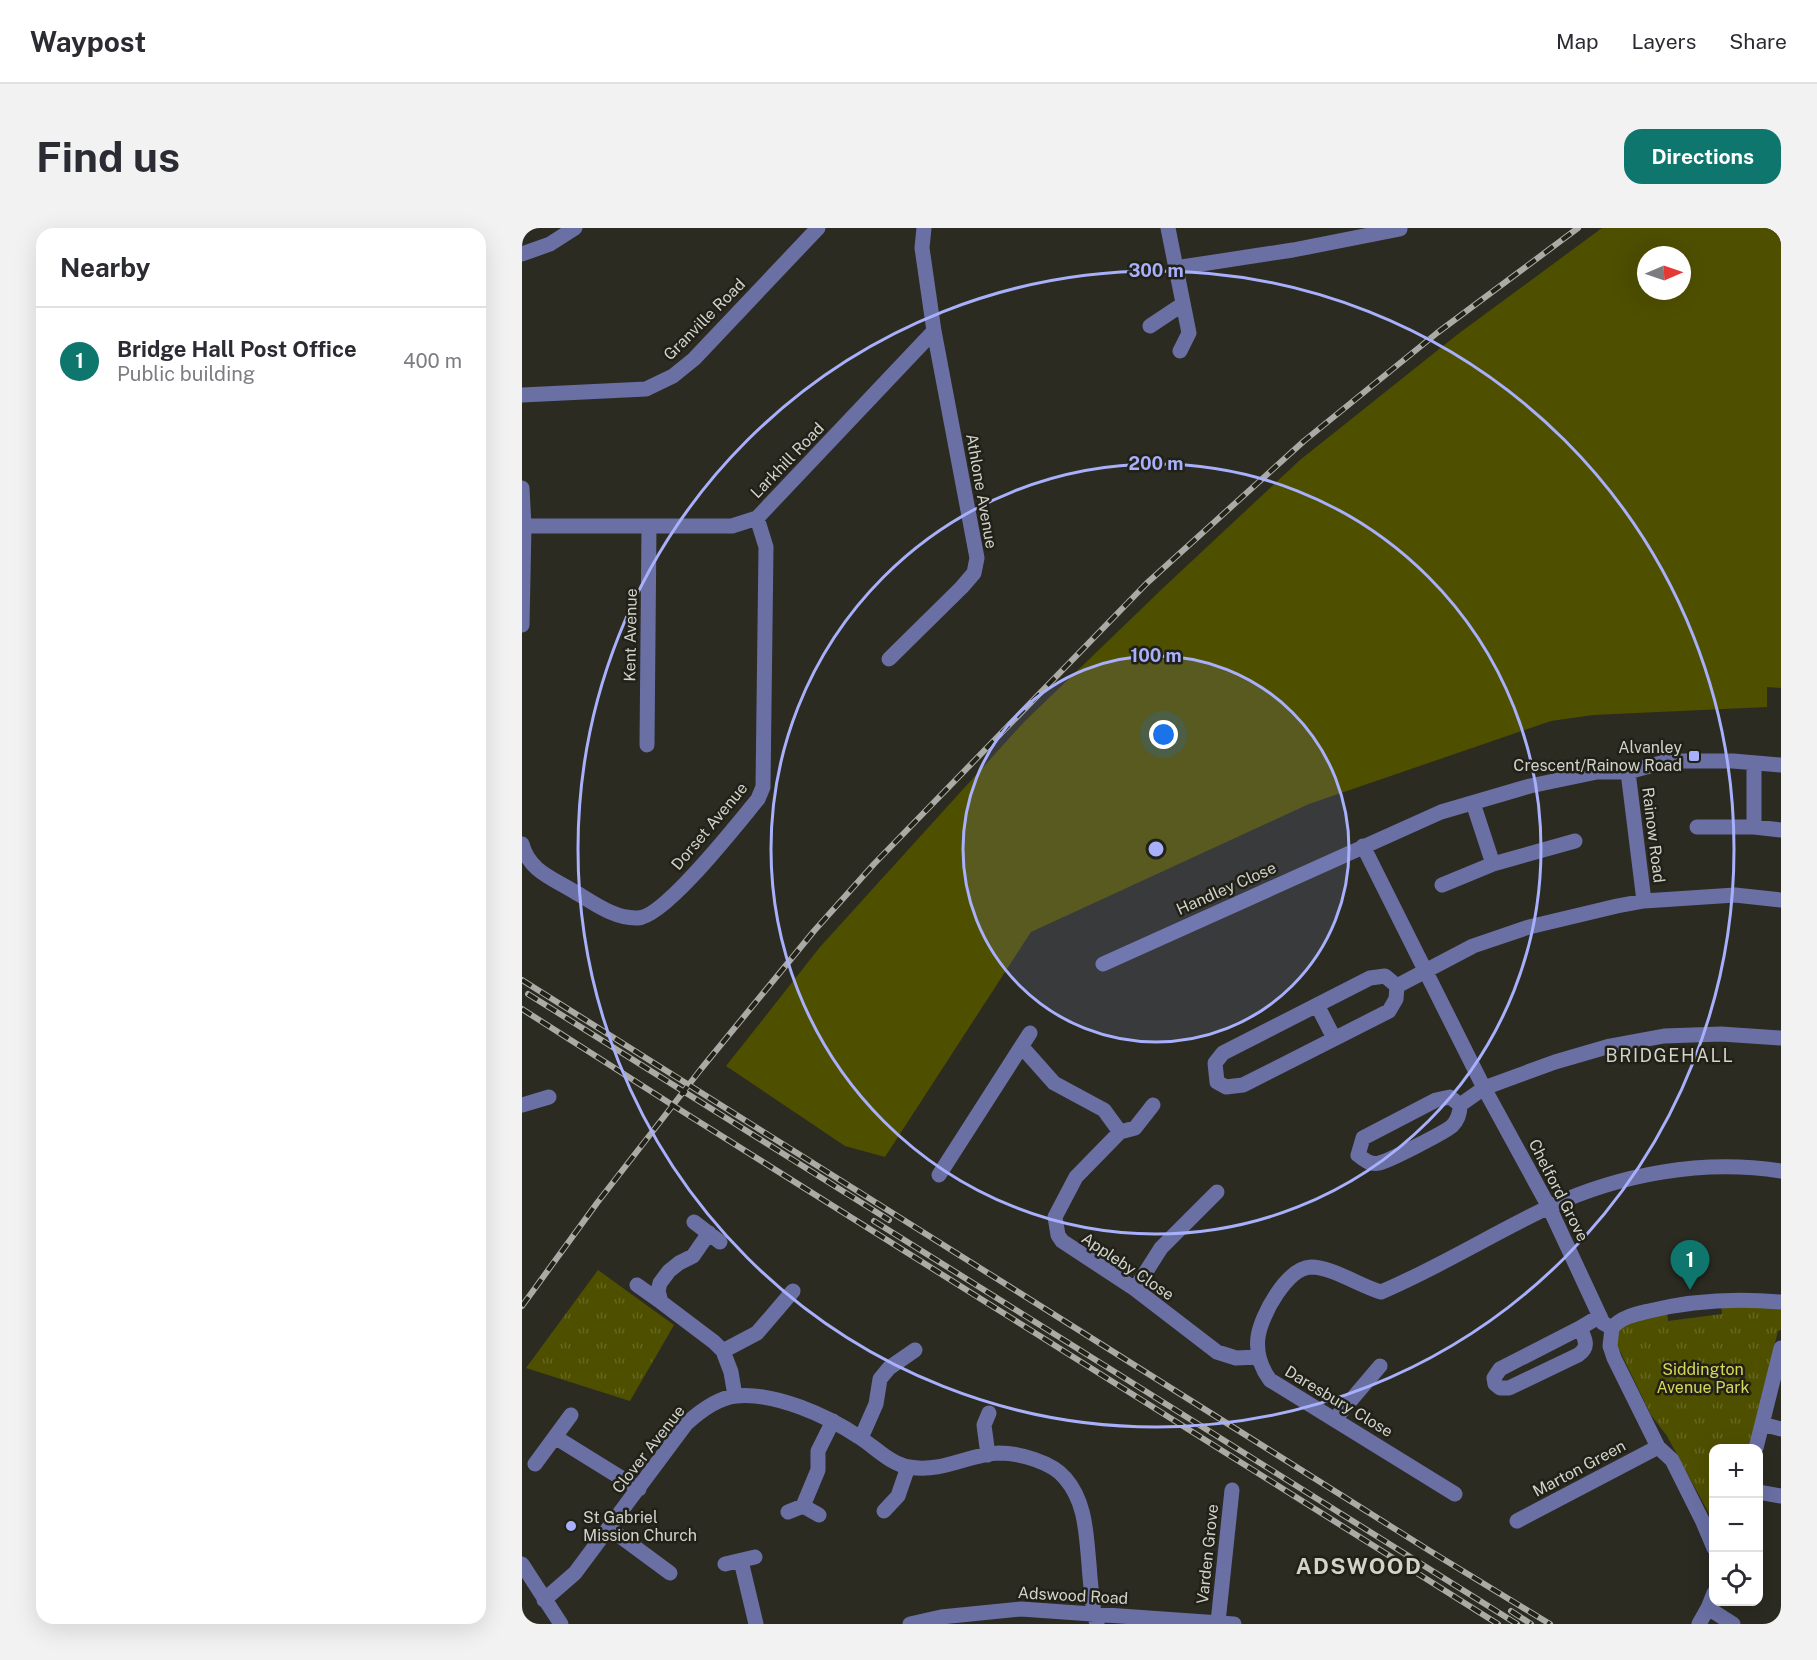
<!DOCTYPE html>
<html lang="en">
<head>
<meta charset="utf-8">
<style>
  body { margin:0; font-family:"Public Sans",sans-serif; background:#f2f2f3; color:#2b2b33 }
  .controls { position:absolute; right:18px; bottom:18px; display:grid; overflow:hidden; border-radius:12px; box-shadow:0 6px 24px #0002 }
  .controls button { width:54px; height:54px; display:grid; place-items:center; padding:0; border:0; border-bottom:2px solid #e1e1e2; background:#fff; color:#2b2b33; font:30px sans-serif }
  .compass { position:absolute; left:1115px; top:18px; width:54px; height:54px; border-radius:50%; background:#fff; box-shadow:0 6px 24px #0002; rotate:88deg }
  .you { position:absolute; left:642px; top:507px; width:21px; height:21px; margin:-15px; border:4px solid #fff; border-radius:50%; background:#1a73e8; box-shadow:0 0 0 9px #1a73e833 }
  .badge { display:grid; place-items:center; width:39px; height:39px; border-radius:50%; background:#0f766e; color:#fff; font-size:20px; font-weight:700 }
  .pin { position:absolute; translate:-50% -50px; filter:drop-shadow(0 2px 3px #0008) }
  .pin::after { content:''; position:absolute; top:32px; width:21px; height:18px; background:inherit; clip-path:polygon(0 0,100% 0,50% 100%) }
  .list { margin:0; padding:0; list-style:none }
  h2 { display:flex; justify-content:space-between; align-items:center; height:78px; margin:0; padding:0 24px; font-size:26px }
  h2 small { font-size:20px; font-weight:400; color:#7c7c81 }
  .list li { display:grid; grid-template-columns:39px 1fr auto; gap:18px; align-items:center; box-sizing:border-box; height:108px; padding:0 24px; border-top:2px solid #e1e1e2 }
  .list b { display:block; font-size:22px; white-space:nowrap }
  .list p { margin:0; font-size:20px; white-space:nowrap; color:#7c7c81 }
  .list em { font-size:20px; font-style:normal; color:#7c7c81 }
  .icon { flex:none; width:33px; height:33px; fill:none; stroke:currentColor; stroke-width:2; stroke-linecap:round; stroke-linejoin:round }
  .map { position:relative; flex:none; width:1259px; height:1396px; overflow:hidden; border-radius:18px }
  header { display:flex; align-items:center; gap:36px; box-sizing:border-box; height:84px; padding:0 30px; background:#fff; border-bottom:2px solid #e1e1e2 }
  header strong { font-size:28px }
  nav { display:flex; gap:33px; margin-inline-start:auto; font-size:21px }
  .intro { display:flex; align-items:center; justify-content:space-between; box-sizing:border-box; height:144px; padding:0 36px }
  h1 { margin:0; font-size:42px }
  .button { padding:15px 27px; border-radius:18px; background:#0f766e; color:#fff; font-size:21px; font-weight:700 }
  main { display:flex; gap:36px; padding:0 36px }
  aside { flex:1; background:#fff; border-radius:18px; box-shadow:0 6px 24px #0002 }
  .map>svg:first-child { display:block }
  .green { fill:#4f4f00; fill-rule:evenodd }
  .park { fill:url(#park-tufts) }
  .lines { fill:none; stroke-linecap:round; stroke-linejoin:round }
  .minor { stroke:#6a70a4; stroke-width:15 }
  .rail-casing { stroke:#ababa5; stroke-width:6 }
  .rail { stroke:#212118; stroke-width:4; stroke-dasharray:11; stroke-linecap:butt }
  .ring { fill:none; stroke:#a8b0fc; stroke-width:3 }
  .poi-dot { fill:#a8b0fc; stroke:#212118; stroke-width:2 }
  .labels { text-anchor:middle; stroke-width:5; stroke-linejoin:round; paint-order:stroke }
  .street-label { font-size:16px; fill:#d1d2cc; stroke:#212118 }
  .poi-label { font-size:16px; fill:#d1d2cc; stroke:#212118; text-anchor:end }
  .park-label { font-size:16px; fill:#d8d858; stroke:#212118 }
  .neighbourhood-label { font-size:18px; letter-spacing:1.5px; fill:#d3d4c8; stroke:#212118 }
  .district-label { font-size:22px; font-weight:bold; letter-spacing:1.5px; fill:#d3d4c8; stroke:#212118 }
  .centre { fill:#a8b0fc; stroke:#212118; stroke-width:3 }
  .ring-label { font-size:18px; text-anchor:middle; font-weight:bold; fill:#a8b0fc; stroke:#212118; stroke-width:5; stroke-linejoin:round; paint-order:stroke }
</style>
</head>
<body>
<header>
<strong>Waypost</strong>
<nav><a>Map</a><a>Layers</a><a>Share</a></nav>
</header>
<div class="intro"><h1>Find us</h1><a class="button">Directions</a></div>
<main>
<aside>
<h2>Nearby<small></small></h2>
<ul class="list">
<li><span class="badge">1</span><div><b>Bridge Hall Post Office</b><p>Public building</p></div><em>400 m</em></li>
</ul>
</aside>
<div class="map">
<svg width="1259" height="1396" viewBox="0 0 1259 1396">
  <defs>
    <pattern id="park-tufts" width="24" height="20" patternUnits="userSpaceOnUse" patternTransform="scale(1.5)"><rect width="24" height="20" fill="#4f4f00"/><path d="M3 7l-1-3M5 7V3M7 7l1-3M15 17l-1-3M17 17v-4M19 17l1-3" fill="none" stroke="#676724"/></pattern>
  </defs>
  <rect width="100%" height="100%" fill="#2b2b22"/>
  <path class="green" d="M1080,0H1259V460L1245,459V479L1071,487L1029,493L787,576L509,704L363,929L323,918L204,838L298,719L502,494L640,361L778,232L936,106ZM1124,27H1160V63H1124Z"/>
  <path class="park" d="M76,1042L152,1097L108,1173L4,1140Z
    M1199,1077L1259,1080V1102L1256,1103L1227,1220H1192L1191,1293L1145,1208L1129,1187L1094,1115L1096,1104L1102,1097L1145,1084L1146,1093L1200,1086Z"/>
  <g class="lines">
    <path class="minor" d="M646,0L667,105L658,123
      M0,26L28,16L53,0
      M653,40L771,22L878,1
      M628,98L661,76
      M0,167L124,161L151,148L172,131L296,0
      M0,260L2,298L0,397
      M0,298H210L235,290L412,103L400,20L402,0
      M367,431L440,359L452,345L455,330L412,103
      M125,517L127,298
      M1106,544L1122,673
      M951,575L971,636
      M1175,599H1232L1259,602
      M1232,599V535
      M0,616C7,643 30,650 53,664C72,675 92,691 116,690C143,689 216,595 236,571L241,559L244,319L235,290
      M841,618L962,860L1027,979L1081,1095L1090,1100
      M920,657L971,636L1053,613
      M581,736L919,584L1008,558L1075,544H1106L1146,533H1211L1259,537
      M863,748L875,758L874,771L867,783L721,857L704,859L695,854L693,835L701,825L848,750Z
      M875,758L951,718L1007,699L1095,678L1122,673L1213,667L1259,672
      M795,777L812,810
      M500,819L532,855L582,882L598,904L554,949L533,989L536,1007L540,1013L613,1061L695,1124L714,1130L737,1129
      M0,877L27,869
      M938,877L928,869L914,872L841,910L836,927C843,932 848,937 857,935C865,934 925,903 930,898C936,892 938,885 938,877L962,860L1033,834L1088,818L1142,808L1199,806L1259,810
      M598,904L613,900L631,877
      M417,947L508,805
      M172,994L198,1014
      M187,1005L171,1028L157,1035L147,1043L138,1055L136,1063L139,1074L192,1114L201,1123L209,1144L213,1168
      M115,1057L139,1074
      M613,1061L639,1020L695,964
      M1058,1100L978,1141L972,1150L973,1156L978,1160H987L1056,1127C1068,1119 1063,1111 1058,1100L1078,1088
      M1090,1100L1088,1118L1092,1130L1136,1219L1150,1232L1181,1294L1192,1320
      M1090,1100C1099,1089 1114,1086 1127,1083C1171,1072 1214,1070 1259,1074
      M201,1123L235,1105L271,1063
      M813,1191L858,1138
      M1240,1196L1259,1201
      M33,1209L117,1261
      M339,1210L354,1176L358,1151L367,1140L393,1122
      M1234,1220L1259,1120
      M466,1227L462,1197L467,1185
      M13,1236L49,1187
      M1236,1264L1259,1268
      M933,1266L748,1152C739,1140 734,1125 736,1109C739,1087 765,1040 789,1039C810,1039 838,1058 859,1064C916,1040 970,1006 1027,979C1098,946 1180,931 1259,943
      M281,1278L296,1242V1223L311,1193
      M362,1283L376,1268L386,1239
      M266,1284L281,1278L297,1287
      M995,1293L1136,1219
      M87,1300L148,1345
      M219,1333L234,1396
      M0,1336L39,1396
      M203,1336L233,1329
      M22,1372L53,1345L164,1196C177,1184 195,1170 214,1168C253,1164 306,1188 337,1209C353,1219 368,1236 387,1239C421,1245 447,1226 477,1225C497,1225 530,1234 543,1250C564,1274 564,1306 567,1336C568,1353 570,1369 572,1386L575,1396
      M1186,1380L1211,1396
      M696,1394L710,1262
      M388,1396L419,1389L499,1381L712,1396
      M1177,1396L1186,1380L1192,1365"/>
    <g class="rail-casing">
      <path id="rail" d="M0,752L908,1323L1028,1396
        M6,766L367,992
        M0,781L163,885L976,1396
        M352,993L995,1396
        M0,1078L75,975L179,841L292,703L352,636L625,355L782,213L915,105L1056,0
        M989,1383L1009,1396"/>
    </g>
    <use href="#rail" class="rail"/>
  </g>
  <circle cx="634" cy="621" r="193" fill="#a8b0fc" fill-opacity=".12"/>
  <g class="ring">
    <circle cx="634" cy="621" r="193"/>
    <circle cx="634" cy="621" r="385"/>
    <circle cx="634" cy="621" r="578"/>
  </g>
  <g class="poi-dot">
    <rect x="1166" y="522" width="12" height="12" rx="3"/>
    <circle cx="49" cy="1298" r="6"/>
  </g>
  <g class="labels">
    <g class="street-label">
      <text transform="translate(182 91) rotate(-45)" y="6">Granville Road</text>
      <text transform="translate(265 232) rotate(-46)" y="6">Larkhill Road</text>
      <text transform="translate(460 263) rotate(80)" y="6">Athlone Avenue</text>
      <text transform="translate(108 407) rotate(-89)" y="6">Kent Avenue</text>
      <text transform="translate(187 598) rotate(-50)" y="6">Dorset Avenue</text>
      <text transform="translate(1132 607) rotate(83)" y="6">Rainow Road</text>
      <text transform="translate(704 660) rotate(-24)" y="6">Handley Close</text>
      <text transform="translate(1037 962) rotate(63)" y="6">Chelford Grove</text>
      <text transform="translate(606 1038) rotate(34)" y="6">Appleby Close</text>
      <text transform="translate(817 1173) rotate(31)" y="6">Daresbury Close</text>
      <text transform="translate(126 1221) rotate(-52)" y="6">Clover Avenue</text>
      <text transform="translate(1057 1240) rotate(-28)" y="6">Marton Green</text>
      <text transform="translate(685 1326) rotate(-84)" y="6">Varden Grove</text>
      <text transform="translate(551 1367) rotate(3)" y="6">Adswood Road</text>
    </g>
    <g class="poi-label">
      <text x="1160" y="525">Alvanley<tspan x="1160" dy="18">Crescent/Rainow Road</tspan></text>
      <text x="61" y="1295" text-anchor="start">St Gabriel<tspan x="61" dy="18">Mission Church</tspan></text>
    </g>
    <g class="park-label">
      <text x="1181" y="1147">Siddington<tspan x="1181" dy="18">Avenue Park</tspan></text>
    </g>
    <g class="neighbourhood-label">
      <text x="1148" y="834">BRIDGEHALL</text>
    </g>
    <g class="district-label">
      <text x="837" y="1346">ADSWOOD</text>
    </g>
  </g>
  <circle cx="634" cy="621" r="9" class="centre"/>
  <g class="ring-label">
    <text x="634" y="49">300 m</text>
    <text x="634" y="242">200 m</text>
    <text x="634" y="434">100 m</text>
  </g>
</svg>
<div class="controls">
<button>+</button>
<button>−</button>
<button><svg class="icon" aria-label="locate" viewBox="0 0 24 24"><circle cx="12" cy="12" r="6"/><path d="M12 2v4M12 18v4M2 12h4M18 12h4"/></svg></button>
</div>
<svg class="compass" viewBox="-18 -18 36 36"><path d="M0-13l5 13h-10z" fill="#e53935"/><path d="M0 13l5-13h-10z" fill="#7c7c81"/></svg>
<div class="you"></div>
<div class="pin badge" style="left:1168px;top:1062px">1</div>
</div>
</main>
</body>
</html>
